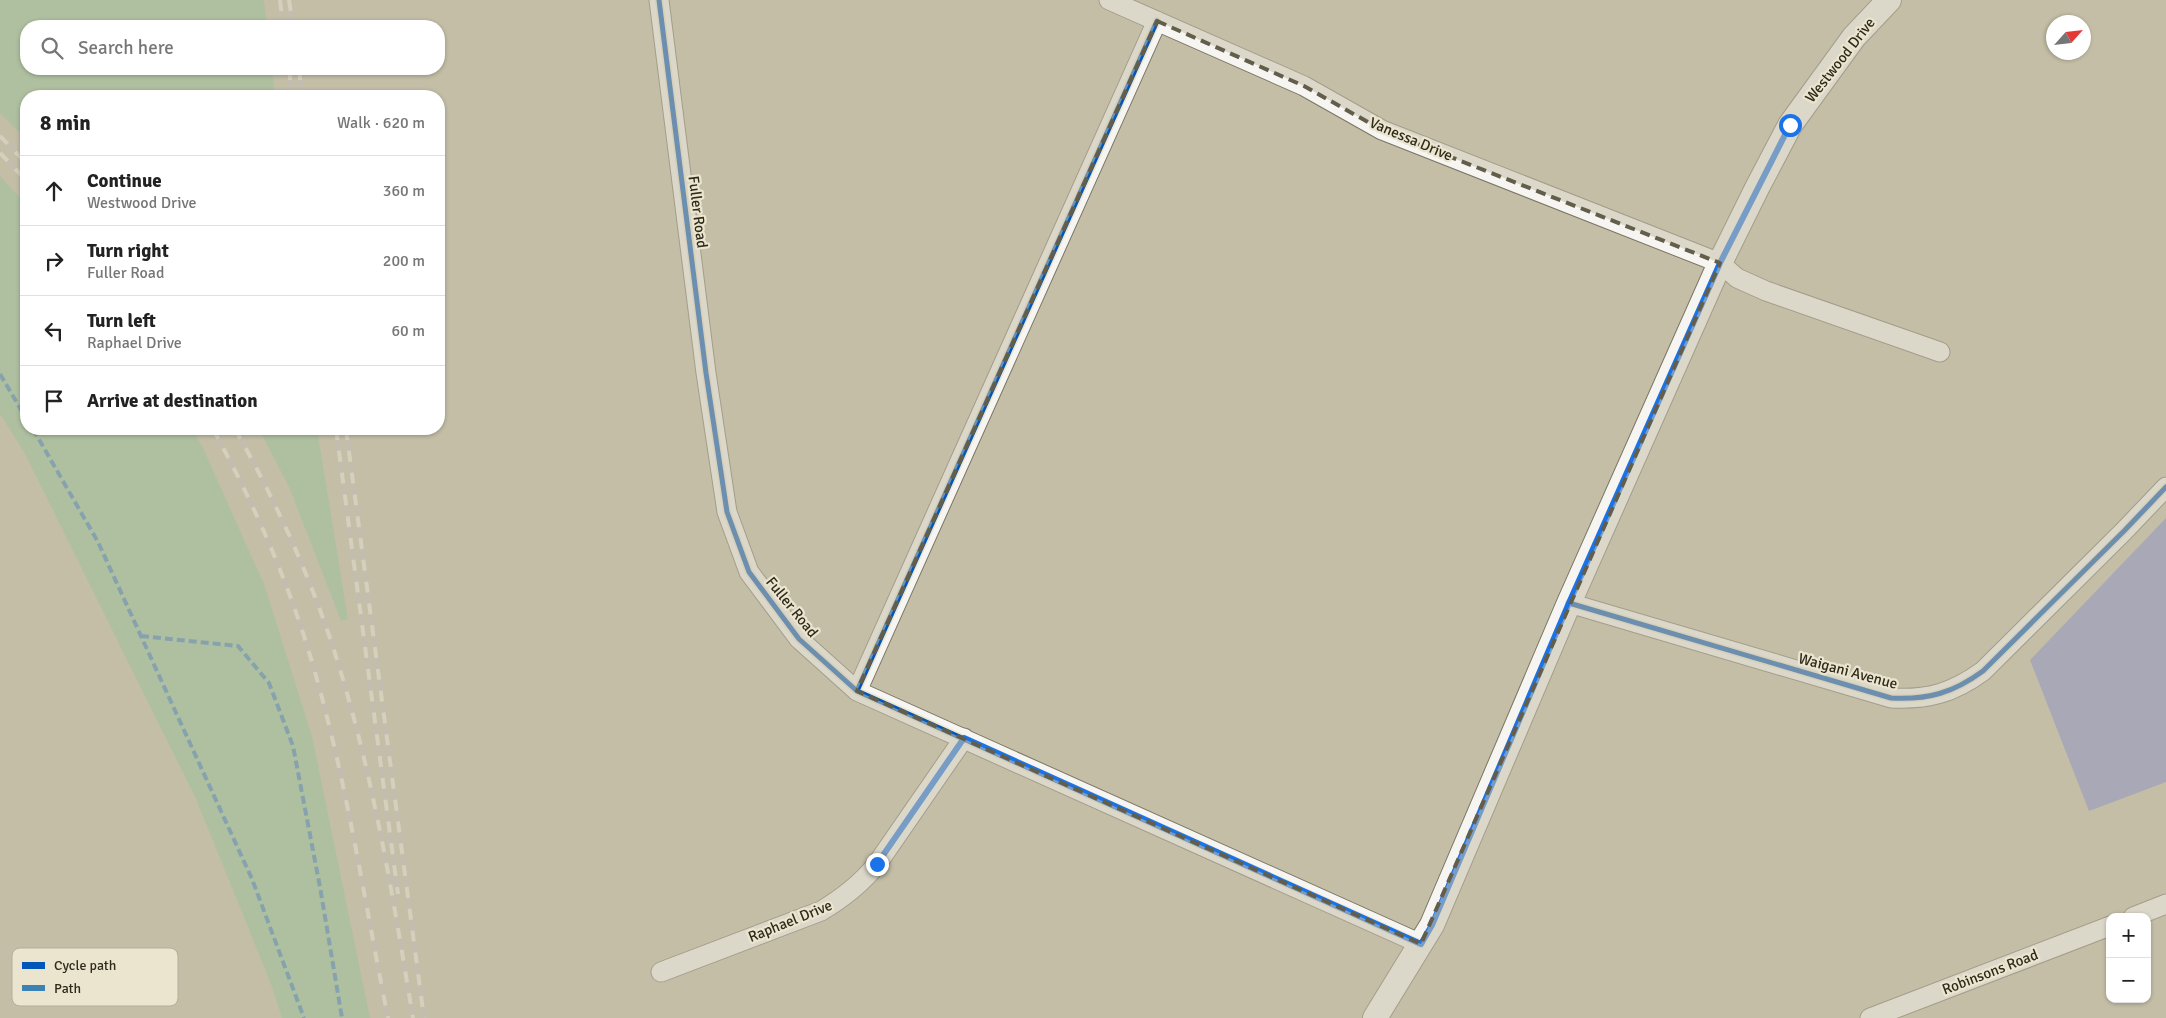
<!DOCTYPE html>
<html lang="en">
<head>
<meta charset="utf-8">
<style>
  body { margin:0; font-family:Signika,sans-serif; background:#f6f6f6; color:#222 }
  .controls { position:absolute; right:15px; bottom:15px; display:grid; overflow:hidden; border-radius:10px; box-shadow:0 1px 4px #0004 }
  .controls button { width:45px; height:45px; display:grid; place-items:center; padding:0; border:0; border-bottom:1px solid #e0e0e0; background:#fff; color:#222; font:25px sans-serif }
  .compass { position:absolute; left:2046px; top:15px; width:45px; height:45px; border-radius:50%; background:#fff; box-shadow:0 1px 4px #0004; rotate:63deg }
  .stop { position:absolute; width:15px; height:15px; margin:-11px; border:4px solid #1a73e8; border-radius:50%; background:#fff }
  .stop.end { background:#1a73e8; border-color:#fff; box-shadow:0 1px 5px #0008 }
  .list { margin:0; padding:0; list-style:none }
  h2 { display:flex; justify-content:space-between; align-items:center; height:65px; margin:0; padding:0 20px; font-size:21px }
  h2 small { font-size:16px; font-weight:400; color:#767676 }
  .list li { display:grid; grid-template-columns:32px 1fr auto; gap:15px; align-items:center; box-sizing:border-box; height:70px; padding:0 20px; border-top:1px solid #e0e0e0 }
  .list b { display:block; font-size:19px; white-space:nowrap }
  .list p { margin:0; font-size:16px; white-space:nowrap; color:#767676 }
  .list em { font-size:16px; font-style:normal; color:#767676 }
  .icon { flex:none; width:28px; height:28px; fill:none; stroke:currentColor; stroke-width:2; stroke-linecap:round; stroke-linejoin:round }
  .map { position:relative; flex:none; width:2166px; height:1018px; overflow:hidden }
  .search { position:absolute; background:#fff; box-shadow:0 1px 4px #0004; left:20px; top:20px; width:425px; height:55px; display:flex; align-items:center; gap:12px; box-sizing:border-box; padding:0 18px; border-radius:20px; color:#767676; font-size:19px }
  .panel { position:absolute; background:#fff; box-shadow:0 1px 4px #0004; left:20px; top:90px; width:425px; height:345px; border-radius:20px }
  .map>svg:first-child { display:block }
  .green { fill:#95c39a }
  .water { fill:#868eca }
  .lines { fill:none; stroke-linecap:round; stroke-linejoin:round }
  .minor-casing { stroke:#7a7664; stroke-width:21 }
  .major-casing { stroke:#7a7664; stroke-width:26 }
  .minor { stroke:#f6f5f2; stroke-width:19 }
  .major { stroke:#f6f5f2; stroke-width:24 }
  .rail-casing { stroke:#bebcb6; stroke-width:5.5 }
  .rail { stroke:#ebe5d0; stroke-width:4; stroke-dasharray:11; stroke-linecap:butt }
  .quiet { stroke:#3a83b4; stroke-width:4; stroke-dasharray:8 4; stroke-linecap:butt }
  .cycleway-casing { stroke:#ebe5d0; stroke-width:8 }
  .cycleway { stroke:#0057b8; stroke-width:5 }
  .route { stroke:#1a73e8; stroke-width:6 }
  .marked { fill:none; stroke:#635e4c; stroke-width:4; stroke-dasharray:10 6; stroke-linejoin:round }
  .labels { text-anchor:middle; stroke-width:4.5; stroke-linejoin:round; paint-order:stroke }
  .street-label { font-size:15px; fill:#2f2b1b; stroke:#ebe5d0 }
  .key { fill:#ebe5d0; stroke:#b3ad9a; stroke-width:1 }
  .key-label { font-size:14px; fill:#2f2b1b }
</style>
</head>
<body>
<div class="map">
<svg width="2166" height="1018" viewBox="0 0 2166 1018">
  <rect width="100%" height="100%" fill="#c4bea7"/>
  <path class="green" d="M0,0H264L267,26H26V69H272L275,96H26V139L0,113Z
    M0,176L26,204V429H192L203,448L264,584L312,736L370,1018H282L271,984L196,799L24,452L0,414Z
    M259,429H317L348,619L341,621L290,489Z"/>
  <path class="water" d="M2166,518V782L2089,811L2030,660Z"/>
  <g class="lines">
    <g class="minor-casing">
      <path id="minor" d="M659,0L706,373L727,512L749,572L799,639L857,691L1421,944
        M1109,0L1304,86L1382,130L1720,263L1737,278L1766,291L1940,352
        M1569,603L1891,698C1928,700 1953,693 1983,671L2124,531L2166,487
        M857,691L1157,21
        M2133,917L2166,904
        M661,972L821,911C843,898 861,884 877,864L964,738
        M1870,1018L2110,926"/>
    </g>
    <g class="major-casing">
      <path id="major" d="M1375,1018L1432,925L1569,603L1720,263L1757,188L1790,125L1854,37L1889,0"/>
    </g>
    <use href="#minor" class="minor"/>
    <use href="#major" class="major"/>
    <g class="rail-casing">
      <path id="rail" d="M280,0L283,26
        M289,0L293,26
        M289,69L292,96
        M299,69L302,96
        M0,136L26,163
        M0,153L26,180
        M213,429C248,493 279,560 302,630C343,755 362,889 388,1018
        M235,429C273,496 305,565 330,638C371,761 392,891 413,1018
        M336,429L398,894
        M346,429L424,1018"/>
    </g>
    <use href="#rail" class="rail"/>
    <path class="quiet" d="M0,374L26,418
      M33,429L98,542L252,879L304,1018
      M141,636L238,646L269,683L293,746L320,887L342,1018"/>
    <g class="cycleway-casing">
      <path id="cycleway" d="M659,0L706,373L727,512L749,572L799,639L857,691L1421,944
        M1569,603L1891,698C1928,700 1953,693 1983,671L2124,531L2166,487
        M857,691L1157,21"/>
    </g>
    <use href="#cycleway" class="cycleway"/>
  </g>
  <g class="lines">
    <path class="route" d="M877,864L964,738L1421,944L1432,925L1569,603L1720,263L1790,125"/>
  </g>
  <path d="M0 0H2166V1018H0ZM1157,21L1304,86L1382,130L1720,263L1421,944L857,691Z" fill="#c4bea7" fill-opacity=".55" fill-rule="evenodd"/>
  <path class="marked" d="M1157,21L1304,86L1382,130L1720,263L1421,944L857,691Z"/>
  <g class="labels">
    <g class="street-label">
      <text transform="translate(1840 60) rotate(-52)" y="5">Westwood Drive</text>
      <text transform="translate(1411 139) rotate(23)" y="5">Vanessa Drive</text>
      <text transform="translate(698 212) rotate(83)" y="5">Fuller Road</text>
      <text transform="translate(792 607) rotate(51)" y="5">Fuller Road</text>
      <text transform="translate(1848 671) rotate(15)" y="5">Waigani Avenue</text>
      <text transform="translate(790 921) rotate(-22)" y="5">Raphael Drive</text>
      <text transform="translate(1990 972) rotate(-21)" y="5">Robinsons Road</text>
    </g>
  </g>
  <rect x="12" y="948" width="166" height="58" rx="8" class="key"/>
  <rect x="22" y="962" width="23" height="7" fill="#0057b8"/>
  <rect x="22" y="985" width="23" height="6" fill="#3a83b4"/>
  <g class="key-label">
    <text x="54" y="970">Cycle path</text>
    <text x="54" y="993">Path</text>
  </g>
</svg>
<div class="controls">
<button>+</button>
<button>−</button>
</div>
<svg class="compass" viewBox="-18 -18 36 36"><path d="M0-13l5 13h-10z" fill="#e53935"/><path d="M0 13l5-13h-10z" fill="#767676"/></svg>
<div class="stop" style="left:1790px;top:125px"></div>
<div class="stop end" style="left:877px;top:864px"></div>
<div class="search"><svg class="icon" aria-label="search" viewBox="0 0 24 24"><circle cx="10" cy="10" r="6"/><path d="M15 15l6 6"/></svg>Search here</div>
<section class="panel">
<h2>8 min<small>Walk · 620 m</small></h2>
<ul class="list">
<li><svg class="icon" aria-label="ahead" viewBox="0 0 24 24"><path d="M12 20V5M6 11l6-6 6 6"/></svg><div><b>Continue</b><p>Westwood Drive</p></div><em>360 m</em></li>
<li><svg class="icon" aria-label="right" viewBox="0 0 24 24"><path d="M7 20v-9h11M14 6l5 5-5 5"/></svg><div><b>Turn right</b><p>Fuller Road</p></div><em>200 m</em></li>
<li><svg class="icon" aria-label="left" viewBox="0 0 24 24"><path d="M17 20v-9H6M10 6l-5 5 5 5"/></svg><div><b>Turn left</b><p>Raphael Drive</p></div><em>60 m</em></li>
<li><svg class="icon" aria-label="arrive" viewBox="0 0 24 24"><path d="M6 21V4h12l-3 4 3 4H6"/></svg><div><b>Arrive at destination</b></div></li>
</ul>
</section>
</div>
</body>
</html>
